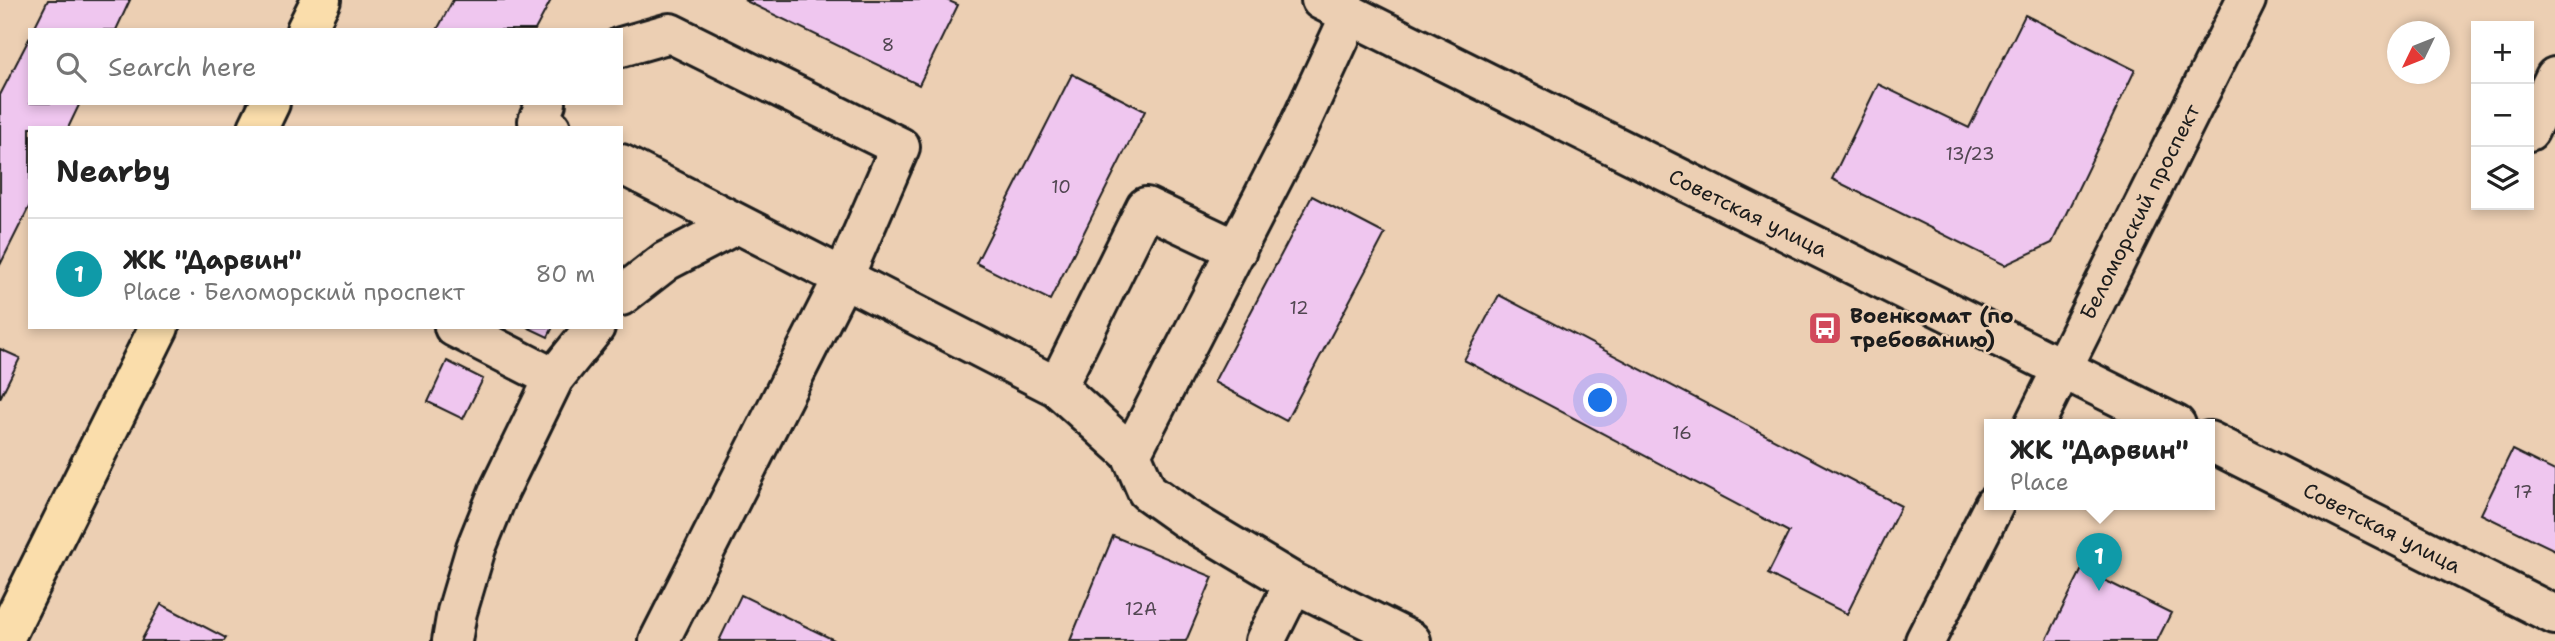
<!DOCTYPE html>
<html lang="en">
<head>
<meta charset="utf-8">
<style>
  body { margin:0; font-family:"Shantell Sans",sans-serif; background:#f2f2f2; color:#222 }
  .controls { position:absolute; right:21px; top:21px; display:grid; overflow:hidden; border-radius:0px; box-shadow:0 4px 10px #0003 }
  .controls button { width:63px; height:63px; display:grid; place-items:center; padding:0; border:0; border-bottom:2px solid #e0e0e0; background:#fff; color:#222; font:35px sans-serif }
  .compass { position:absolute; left:2387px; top:21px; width:63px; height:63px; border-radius:50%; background:#fff; box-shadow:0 4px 10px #0003; rotate:227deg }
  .you { position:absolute; left:1601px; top:401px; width:24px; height:24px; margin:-18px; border:5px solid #fff; border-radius:50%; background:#1a73e8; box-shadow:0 0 0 10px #1a73e833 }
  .badge { display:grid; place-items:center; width:46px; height:46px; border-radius:50%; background:#d93025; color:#fff; font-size:23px; font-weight:700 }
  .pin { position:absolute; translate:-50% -58px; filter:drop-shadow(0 2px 4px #0008) }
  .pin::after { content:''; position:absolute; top:37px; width:24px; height:21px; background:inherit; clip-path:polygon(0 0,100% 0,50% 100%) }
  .popup { position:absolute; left:1984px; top:419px; width:231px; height:91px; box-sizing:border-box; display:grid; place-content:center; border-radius:0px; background:#fff; filter:drop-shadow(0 2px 5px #0005); font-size:23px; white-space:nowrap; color:#767676 }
  .popup b { font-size:26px; color:#222 }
  .popup::after { content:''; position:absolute; left:50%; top:100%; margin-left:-14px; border:14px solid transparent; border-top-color:#fff }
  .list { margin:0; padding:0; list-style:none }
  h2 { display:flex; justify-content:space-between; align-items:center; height:91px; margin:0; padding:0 28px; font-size:30px }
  h2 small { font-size:23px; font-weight:400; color:#767676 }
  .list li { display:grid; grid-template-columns:46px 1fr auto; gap:21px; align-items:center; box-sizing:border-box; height:112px; padding:0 28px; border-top:2px solid #e0e0e0 }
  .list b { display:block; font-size:26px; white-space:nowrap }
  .list p { margin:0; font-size:23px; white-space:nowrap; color:#767676 }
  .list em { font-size:23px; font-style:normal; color:#767676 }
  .icon { flex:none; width:38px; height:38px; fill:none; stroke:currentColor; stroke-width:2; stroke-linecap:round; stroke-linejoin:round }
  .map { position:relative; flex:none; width:2555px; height:641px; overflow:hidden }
  .search { position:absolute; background:#fff; box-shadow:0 4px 10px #0003; left:28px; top:28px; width:595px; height:77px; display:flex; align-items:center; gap:18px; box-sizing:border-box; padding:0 24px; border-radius:0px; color:#767676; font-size:26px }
  .panel { position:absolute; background:#fff; box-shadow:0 4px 10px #0003; left:28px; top:126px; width:595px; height:203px; border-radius:0px }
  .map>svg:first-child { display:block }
  .building { fill:#efc6ef; stroke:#1c1c1c; stroke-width:2 }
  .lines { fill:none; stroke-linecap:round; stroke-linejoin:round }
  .minor-casing { stroke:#1c1c1c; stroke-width:44 }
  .major-casing { stroke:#1c1c1c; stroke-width:44 }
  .minor { stroke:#eccfb3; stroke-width:38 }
  .major { stroke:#faddab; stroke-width:38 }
  .labels { text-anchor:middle; stroke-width:5; stroke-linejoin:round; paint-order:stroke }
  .number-label { font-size:18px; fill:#514651 }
  .street-label { font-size:21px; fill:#1c1c1c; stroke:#eccfb3 }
  .poi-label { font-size:21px; font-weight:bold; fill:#1c1c1c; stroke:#eccfb3; text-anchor:start }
</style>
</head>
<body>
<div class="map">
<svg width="2555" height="641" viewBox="0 0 2555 641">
  <rect width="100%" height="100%" fill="#eccfb3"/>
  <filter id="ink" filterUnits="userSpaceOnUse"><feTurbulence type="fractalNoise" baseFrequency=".0143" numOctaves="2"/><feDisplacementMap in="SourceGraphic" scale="14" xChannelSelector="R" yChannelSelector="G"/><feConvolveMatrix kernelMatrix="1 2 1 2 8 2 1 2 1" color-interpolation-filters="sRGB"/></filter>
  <g filter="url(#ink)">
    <path class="building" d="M48,0H130L116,30H33Z
      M453,0H551L535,30H437Z
      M744,0H947L958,5L919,85Z
      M2025,15L2135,70L2052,243L2005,265L1832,179L1878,84L1969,128Z
      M30,37V103H80L68,128H30V205L0,265V95Z
      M1072,74L1145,111L1050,300L976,263Z
      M1312,196L1385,234L1286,421L1214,382Z
      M1499,295L1901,506L1847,614L1768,574L1789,532L1464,360Z
      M527,327H553L548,337Z
      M0,349L20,358L0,398Z
      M447,361L483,379L463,419L428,402Z
      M2512,450L2555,471V550L2481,514Z
      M1113,536L1213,577L1186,641H1070Z
      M2082,569L2171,613L2157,641H2046Z
      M741,595L834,640V641H719Z
      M161,604L226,638L224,641H141Z"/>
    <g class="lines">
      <g class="minor-casing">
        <path id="minor" d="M1321,0L2176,425
          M1350,16L1294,137L1131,454L1147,491L1185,518L1294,583L1411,641
          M621,47L670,33L900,147L844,276L659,641
          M546,103L538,121L551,128
          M2529,131L2555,77
          M621,164L1057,387L1131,454
          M621,296L666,261L737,224
          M454,327L554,378
          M1057,387L1146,207L1237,250
          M2034,425L2246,0
          M2209,441L2555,615
          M452,641L457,612L476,548L499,491L554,378L595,327
          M1265,641L1294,583
          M1925,641L1994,505"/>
      </g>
      <g class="major-casing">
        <path id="major" d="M306,30L321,0
          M258,128L270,103
          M3,641L159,327"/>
      </g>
      <use href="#minor" class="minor"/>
      <use href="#major" class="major"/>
    </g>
  </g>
  <defs>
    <g id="bus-square" transform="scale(1.75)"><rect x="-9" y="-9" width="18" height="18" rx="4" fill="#d1495b" stroke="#eccfb3"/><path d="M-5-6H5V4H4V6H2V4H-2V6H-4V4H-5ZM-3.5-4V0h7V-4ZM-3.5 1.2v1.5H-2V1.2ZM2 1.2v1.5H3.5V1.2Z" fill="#fff"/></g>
  </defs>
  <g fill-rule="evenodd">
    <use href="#bus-square" x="1825" y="328"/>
  </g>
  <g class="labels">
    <g class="number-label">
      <text x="888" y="51">8</text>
      <text x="1970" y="160">13/23</text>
      <text x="1061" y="193">10</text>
      <text x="1299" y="314">12</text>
      <text x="1682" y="439">16</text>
      <text x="2523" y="498">17</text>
      <text x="1141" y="615">12А</text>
    </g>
    <g class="street-label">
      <text transform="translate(2140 212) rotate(-63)" y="7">Беломорский проспект</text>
      <text transform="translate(1748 213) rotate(26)" y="7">Советская улица</text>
      <text transform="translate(2382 528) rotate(27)" y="7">Советская улица</text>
    </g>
    <g class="poi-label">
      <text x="1850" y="323">Военкомат (по<tspan x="1850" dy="24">требованию)</tspan></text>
    </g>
  </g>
</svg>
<div class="controls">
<button>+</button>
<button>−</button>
<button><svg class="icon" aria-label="layers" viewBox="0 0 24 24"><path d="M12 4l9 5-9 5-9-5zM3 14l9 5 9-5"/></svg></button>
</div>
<svg class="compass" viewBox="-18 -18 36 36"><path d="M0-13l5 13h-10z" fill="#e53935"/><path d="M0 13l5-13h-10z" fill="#767676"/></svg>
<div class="you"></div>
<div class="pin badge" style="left:2099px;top:591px;background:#0f9aa8">1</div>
<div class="popup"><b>ЖК &quot;Дарвин&quot;</b>Place</div>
<div class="search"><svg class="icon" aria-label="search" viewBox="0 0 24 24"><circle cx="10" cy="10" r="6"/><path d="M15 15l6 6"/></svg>Search here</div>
<section class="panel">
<h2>Nearby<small></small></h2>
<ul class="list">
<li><span class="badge" style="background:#0f9aa8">1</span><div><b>ЖК &quot;Дарвин&quot;</b><p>Place · Беломорский проспект</p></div><em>80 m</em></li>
</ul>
</section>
</div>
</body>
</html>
